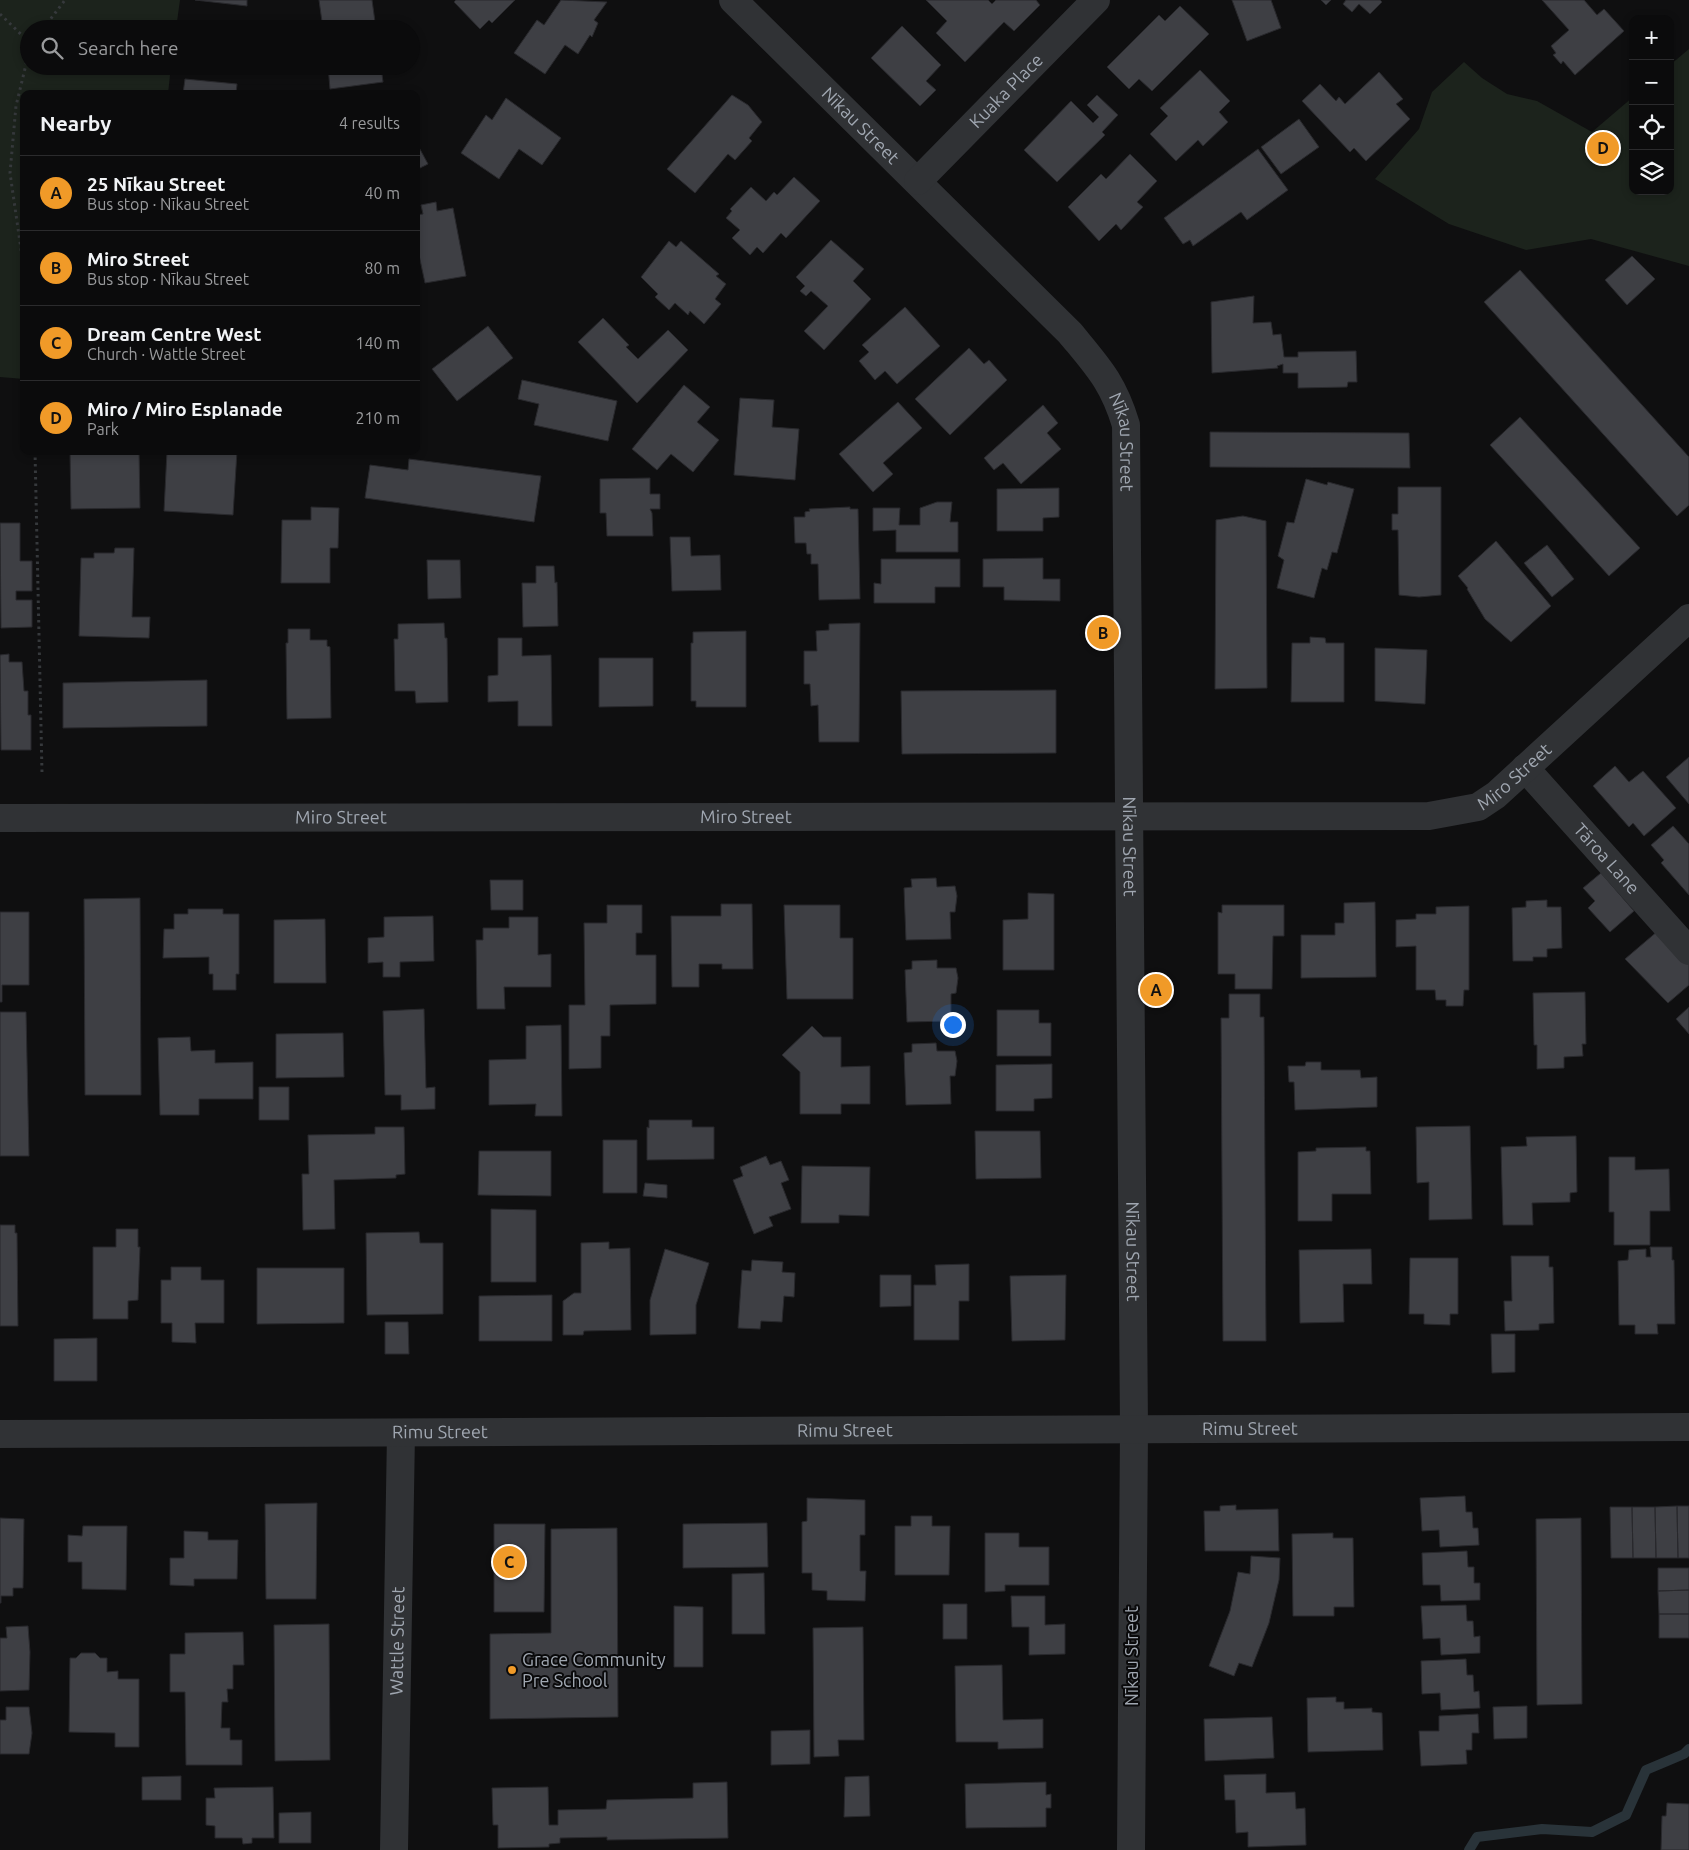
<!DOCTYPE html>
<html lang="en">
<head>
<meta charset="utf-8">
<style>
  body { margin:0; font-family:Ubuntu,sans-serif; background:#19191a; color:#f1f3f6 }
  .controls { position:absolute; right:15px; top:15px; display:grid; overflow:hidden; border-radius:10px; box-shadow:0 2px 8px #0003 }
  .controls button { width:45px; height:45px; display:grid; place-items:center; padding:0; border:0; border-bottom:1px solid #2b2b2d; background:#0b0b0c; color:#f1f3f6; font:25px sans-serif }
  .you { position:absolute; left:952px; top:1024px; width:18px; height:18px; margin:-12px; border:4px solid #fff; border-radius:50%; background:#1a73e8; box-shadow:0 0 0 8px #1a73e833 }
  .badge { display:grid; place-items:center; width:32px; height:32px; border-radius:50%; background:#f09a28; color:#111; font-size:16px; font-weight:700 }
  .pin { position:absolute; translate:-50% -50%; border:2px solid #fff; box-shadow:0 1px 5px #0006 }
  .list { margin:0; padding:0; list-style:none }
  h2 { display:flex; justify-content:space-between; align-items:center; height:65px; margin:0; padding:0 20px; font-size:21px }
  h2 small { font-size:16px; font-weight:400; color:#9a9b9d }
  .list li { display:grid; grid-template-columns:32px 1fr auto; gap:15px; align-items:center; box-sizing:border-box; height:75px; padding:0 20px; border-top:1px solid #2b2b2d }
  .list b { display:block; font-size:19px; white-space:nowrap }
  .list p { margin:0; font-size:16px; white-space:nowrap; color:#9a9b9d }
  .list em { font-size:16px; font-style:normal; color:#9a9b9d }
  .icon { flex:none; width:28px; height:28px; fill:none; stroke:currentColor; stroke-width:2; stroke-linecap:round; stroke-linejoin:round }
  .map { position:relative; flex:none; width:1689px; height:1850px; overflow:hidden }
  .search { position:absolute; background:#0b0b0c; box-shadow:0 2px 8px #0003; left:20px; top:20px; width:400px; height:55px; display:flex; align-items:center; gap:12px; box-sizing:border-box; padding:0 18px; border-radius:28px; color:#9a9b9d; font-size:19px }
  .panel { position:absolute; background:#0b0b0c; box-shadow:0 2px 8px #0003; left:20px; top:90px; width:400px; height:365px; border-radius:10px }
  .map>svg:first-child { display:block }
  .green { fill:#1c231c }
  .lines { fill:none; stroke-linecap:round; stroke-linejoin:round }
  .stream { stroke:#293339; stroke-width:10 }
  .building { fill:#3e3f44; stroke:#29292d }
  .path { stroke:#36393c; stroke-width:3; stroke-dasharray:2.5 4; stroke-linecap:butt }
  .minor { stroke:#303235; stroke-width:28 }
  .tertiary { stroke:#303235; stroke-width:28 }
  .poi-dot { fill:#f09a28; stroke:#0a0a0b; stroke-width:2 }
  .labels { text-anchor:middle; stroke-width:4; stroke-linejoin:round; paint-order:stroke }
  .street-label { font-size:18px; fill:#a0a7b1; stroke:#0a0a0b }
  .poi-label { font-size:18px; fill:#a0a7b1; stroke:#0a0a0b; text-anchor:start }
</style>
</head>
<body>
<div class="map">
<svg width="1689" height="1850" viewBox="0 0 1689 1850">
  <rect width="100%" height="100%" fill="#0f0f10"/>
  <path class="green" d="M0,0H180L176,29H29V66H171L168,94H24V379L0,377Z
    M1689,49V266L1591,239L1526,250L1449,224L1375,179L1419,129L1432,92L1464,62L1482,78L1507,94L1537,101L1592,132L1633,97V191H1670V65Z"/>
  <g class="lines">
    <path class="stream" d="M1469,1850L1477,1837L1542,1829L1592,1832L1626,1815L1646,1770L1684,1754L1689,1749"/>
  </g>
  <path class="building" d="M195,0H247V6Z
    M319,0H372L376,29H323Z
    M456,0H515L492,23L489,20L480,29L454,2Z
    M561,0L607,2L594,20L598,23L592,37L590,35L578,54L565,45L545,74L514,53L537,20L544,25Z
    M926,0H988L992,4L996,0H1036L1040,5L1014,31L1004,22L965,62L936,33L947,21Z
    M1232,0H1271L1281,28L1247,41Z
    M1321,0H1331L1326,5Z
    M1346,0H1380L1382,2L1370,14L1359,4L1352,12L1343,4Z
    M1542,0H1584L1597,15L1604,9L1624,31L1575,75L1563,61L1561,64L1553,55L1556,53L1551,46L1569,30Z
    M1180,6L1209,34L1152,91L1139,79L1129,89L1107,67L1159,15L1165,21Z
    M902,26L941,65L926,81L936,90L920,106L871,58Z
    M328,66H381L383,82L330,89Z
    M1200,70L1230,101L1219,112L1228,122L1203,146L1198,140L1176,161L1150,134L1168,116L1160,108Z
    M1379,72L1403,99L1396,104L1410,119L1366,161L1354,148L1350,152L1302,101L1320,84L1336,101L1339,97L1345,104Z
    M185,79L237,84L236,94H183Z
    M732,95L748,105L762,122L749,138L752,141L735,160L728,154L695,193L667,169Z
    M1097,95L1118,115L1102,132L1105,135L1057,182L1024,150L1071,101L1093,123L1099,117L1087,105Z
    M506,98L561,138L542,165L519,149L499,179L461,153L486,115L492,120Z
    M1299,119L1319,147L1281,174L1261,147Z
    M416,142L428,164L416,170Z
    M1258,149L1288,190L1247,220L1241,212L1193,246L1190,240L1183,244L1164,218Z
    M1130,154L1157,181L1137,202L1143,207L1121,230L1116,224L1099,241L1068,207L1101,174L1106,179Z
    M794,177L820,201L786,238L781,233L763,253L757,247L750,255L732,238L740,230L726,218L732,211L730,209L751,187L766,201L774,192L777,195Z
    M436,202L437,211L453,208L466,276L425,283L416,241V215L423,214L421,205Z
    M831,240L864,269L853,281L871,299L824,350L804,331L828,306L811,291L806,296L800,291L805,286L796,277Z
    M669,241L676,247L681,241L719,274L716,276L726,284L715,299L721,304L704,324L690,311L688,315L675,303L669,310L655,297L658,294L641,277Z
    M1632,256L1655,279L1627,305L1605,280Z
    M1520,270L1689,457V505L1677,516L1484,302Z
    M1254,296L1253,323L1271,322L1273,335L1281,334L1284,357H1298V352L1356,351L1357,382H1348L1347,387L1298,388V373H1283V364L1277,366L1278,368L1212,373L1211,302Z
    M905,307L940,346L897,384L885,371L875,380L859,361L869,352L862,345Z
    M603,318L629,345L626,347L638,359L668,330L688,350L637,403L578,342Z
    M488,326L513,358L457,401L432,369Z
    M969,348L984,364L989,360L1007,380L950,435L915,399Z
    M522,380L617,401L608,441L534,425L539,404L518,399Z
    M684,385L710,407L697,422L719,440L693,472L671,454L657,470L632,449Z
    M740,398L774,400L772,427L799,429L795,480L734,475Z
    M898,402L922,428L883,463L893,474L873,492L839,454Z
    M1043,405L1058,423L1047,433L1061,449L1021,484L1003,463L994,470L984,458Z
    M1520,417L1640,548L1609,576L1490,445Z
    M1210,432L1409,433L1410,468L1210,467Z
    M70,451H139L140,508L71,509Z
    M167,451H237L233,515L164,511Z
    M409,459L541,476L534,522L365,498L370,465L408,470Z
    M650,478V494H660V509H650L652,513L653,536H607L606,513H600V479Z
    M1306,479L1327,485L1328,482L1354,489L1337,553L1332,552L1327,570L1322,568L1314,598L1277,588L1284,560L1278,556L1287,522L1294,523Z
    M1398,487H1441V595L1419,597L1399,595L1398,530H1392V514H1398Z
    M1059,488V517L1043,518V531H997V489Z
    M937,502H952L950,522H958V552H896V530L873,531V508H900L899,525H920V508Z
    M311,507L339,508L338,548H330V583H281L282,520H311Z
    M850,507V509H858L860,599L819,600L818,564H811V554H807L806,543H795L794,517H805V512L810,511L809,509Z
    M1243,516L1266,521L1267,688L1215,689L1216,520Z
    M0,523H20V561H32V591H16V600H32V627L1,628Z
    M670,537H690L691,556L720,555L721,590L672,591Z
    M1496,541L1551,606L1511,642L1485,619L1467,589L1468,588L1458,576Z
    M1547,545L1574,579L1552,597L1524,563Z
    M115,548H134L132,617H150L149,638L79,636L81,558H94V553H114Z
    M1043,558V579H1060V601L1004,600V587H983V559Z
    M881,559H960V587H935V603H874V583L881,584Z
    M427,560H460L461,598L428,599Z
    M536,566H554L555,583L557,582L558,626L523,627L522,583H536Z
    M444,623L445,638H447L448,702L416,703L415,691H395L394,639H398V624Z
    M860,623L859,742H819L818,705L811,706L810,684H804V651H817L816,631L829,630V624Z
    M288,629H310V640H327V646L330,647L331,718L287,719L286,643H288Z
    M746,631V707H696V701H691V643H693V632Z
    M1310,637L1325,638L1326,643H1344V702H1291L1292,643H1310Z
    M498,638H522V656L551,655L552,726H518V701L488,702V676L498,675Z
    M1375,648L1427,650L1425,704L1375,701Z
    M9,654V662H22L24,691H28V715H31V750H1L0,655Z
    M599,658H653V706L599,707Z
    M207,680V726L63,728V683Z
    M1056,690V753L902,754L901,691Z
    M1689,757V804L1666,777Z
    M1615,766L1629,782L1643,771L1676,808L1644,836L1633,823L1629,827L1593,786Z
    M1673,826L1689,844V895L1661,863L1664,860L1651,845Z
    M1601,873L1634,911L1610,932L1588,908L1595,901L1583,888Z
    M936,878L937,887L955,886L957,896L955,912H950L951,939L906,940L904,888L912,887L911,879Z
    M490,880H523V910H491Z
    M1028,893L1054,894V970H1003V920L1028,919Z
    M140,898L141,1095H85L84,899Z
    M1547,900V907H1561L1562,948L1547,949V957H1533V961H1513L1512,908L1526,907V901Z
    M1375,902L1376,977L1301,978V935H1335V923H1344V903Z
    M721,904H752L753,969H722V964H699V987H672L671,916H721Z
    M607,905H642V933H636V955H656V1004L610,1005V1036H601V1068L569,1069V1005H585L584,923H607Z
    M784,905H840V938H853V999H787Z
    M1222,905H1284V936H1273L1272,989H1235V974H1218V912L1222,913Z
    M1469,906V990H1464L1463,1006H1446V1000H1436L1435,990H1416V946L1396,947V920L1416,919V914H1436V907Z
    M188,909H223V914H239V974H236V990H213V974H209V957L163,958L164,929H174V914H188Z
    M0,912H29V985H2V1002H0Z
    M433,916L434,961L400,962V977H383V962L368,963V938L384,937V917Z
    M509,917H538V955L551,954V987H504L505,1009H477L476,940H483V928H509Z
    M325,919L326,983H274V920Z
    M1659,930L1689,964V985L1668,1003L1625,959Z
    M937,960V968H956L958,978L956,993L951,994V1021L907,1022L905,970L912,969V961Z
    M1585,992L1586,1044H1582L1583,1056L1564,1057V1068L1537,1069V1045H1534L1533,993Z
    M1229,994H1260V1017H1264L1266,1341H1223L1221,1018H1229Z
    M1689,1007V1034L1676,1019Z
    M424,1009L426,1088L435,1087V1109L401,1110V1095H385L383,1011Z
    M997,1010H1039V1023H1051V1056H997Z
    M0,1012H26L29,1156H0Z
    M561,1025L562,1116H535L536,1104L489,1105V1060L526,1059V1026Z
    M812,1026L823,1037H841V1067L870,1066V1104H841V1114H800V1072L782,1055Z
    M343,1033L344,1077L276,1078V1034Z
    M190,1037L191,1051L215,1050V1063L253,1062V1099H199V1115H160L158,1038Z
    M936,1043L937,1051H955L957,1061L955,1076H950L951,1104L906,1105L904,1053L912,1052V1044Z
    M1306,1062H1321V1070H1360L1361,1078L1377,1077V1107L1295,1110L1294,1082H1289L1288,1066H1305Z
    M1052,1064V1098L1034,1099V1111H996V1065Z
    M259,1087H289V1120H259Z
    M649,1120H692V1127H714V1159L647,1160V1127L649,1128Z
    M1470,1126L1472,1219L1429,1220V1182L1417,1183L1416,1127Z
    M375,1127H404L405,1174L396,1175V1178L334,1180L335,1229L303,1230L302,1174H309L308,1135L375,1134Z
    M975,1131H1040L1041,1178L976,1179Z
    M1576,1136L1577,1192L1570,1193V1202L1532,1203L1533,1225H1503L1501,1147L1527,1146L1526,1137Z
    M603,1140H637V1193H603Z
    M1366,1147V1151H1370L1371,1194H1332V1221H1298V1152L1316,1151V1148Z
    M479,1151H551V1196L478,1195Z
    M766,1156L770,1165L781,1161L789,1180L781,1183L791,1209L769,1217L773,1226L754,1234L733,1180L743,1176L740,1167Z
    M1609,1157H1635V1170L1669,1169L1670,1211H1650V1245H1614V1212H1609Z
    M802,1166L870,1167L869,1216L839,1215V1223H801Z
    M645,1183L667,1185V1198L643,1196Z
    M491,1209L536,1210V1282H491Z
    M0,1225H15V1233H17L18,1326H0Z
    M116,1229H138V1247H140L138,1300L128,1301V1319H93V1247H116Z
    M419,1232L420,1243H443V1314L367,1315L366,1233Z
    M609,1242V1249L630,1248L631,1330L584,1331L583,1335H563V1301L574,1293H581V1243Z
    M1650,1247H1672V1260H1674L1675,1324H1657L1658,1334H1635V1325H1619L1618,1261L1628,1260L1629,1250L1646,1249V1257H1651Z
    M665,1249L709,1263L696,1305V1334L650,1335V1300Z
    M1371,1249L1372,1284H1343L1344,1322L1300,1323L1299,1250Z
    M1511,1256H1549V1267H1553L1554,1323L1539,1324V1330L1505,1331L1504,1301H1512Z
    M1410,1258H1458V1314H1450V1325L1424,1324V1314H1409Z
    M752,1260L783,1262L782,1272L795,1273L794,1297L784,1296L782,1322L761,1321L760,1329L738,1328L742,1270L751,1271Z
    M969,1264V1301H959V1340H914V1285H936L935,1265Z
    M171,1267H201V1280H224V1323H195L196,1343L172,1342V1323H161V1280H171Z
    M257,1268H344V1323L257,1324Z
    M880,1275H911V1306L880,1307Z
    M1066,1275L1065,1340L1012,1341L1010,1276Z
    M552,1295V1341H479V1296Z
    M385,1322H408L409,1354H385Z
    M1491,1334H1515V1372L1492,1373Z
    M97,1338V1381H54V1339Z
    M1465,1496L1466,1512H1472L1473,1528H1478L1479,1545L1440,1547L1439,1530L1422,1531L1420,1498Z
    M807,1498L865,1500V1535H860V1571H866L865,1601L827,1600V1591L812,1590V1573H802V1522L807,1521Z
    M317,1503L316,1599H266L265,1504Z
    M1236,1505V1510L1278,1509L1279,1551H1205L1204,1511H1220V1506Z
    M1677,1506H1689V1558H1678Z
    M1677,1506L1678,1558H1656L1655,1507Z
    M1610,1507H1632L1633,1558H1611Z
    M1632,1507H1655L1656,1558H1633Z
    M911,1516H932V1526H950L949,1575H895V1526H911Z
    M0,1518L24,1519L23,1588H13V1596H1V1603H0Z
    M1581,1518L1582,1704L1537,1705L1536,1519Z
    M767,1523L768,1567L683,1568V1524Z
    M494,1524H545L544,1612H494Z
    M83,1526H127L126,1590L82,1589V1562H68V1535L82,1536Z
    M617,1528L618,1717L490,1719V1634L551,1633V1529Z
    M184,1531L208,1532V1540H238L237,1579H194V1586L170,1585V1558H184Z
    M985,1533H1019V1547H1049V1585H1005V1591L985,1592Z
    M1333,1533V1538H1353L1354,1607H1334V1616H1293L1292,1534Z
    M1467,1551L1468,1567H1474V1583H1480V1600L1441,1601L1440,1585H1423L1422,1553Z
    M1251,1556L1280,1558L1279,1580L1269,1623L1252,1667L1239,1663L1234,1676L1209,1666L1230,1611L1238,1572L1250,1574Z
    M1658,1568H1689V1590L1658,1591Z
    M764,1573L765,1634H732V1574Z
    M1689,1590V1614H1659L1658,1591Z
    M1011,1596H1045V1625L1065,1624V1654L1029,1655V1627H1012Z
    M943,1604H967V1639H943Z
    M1466,1605L1467,1621H1473L1474,1637L1480,1636V1653L1441,1655L1440,1638L1423,1639L1421,1606Z
    M674,1606L703,1607V1667H674Z
    M1659,1614H1689V1638H1659Z
    M329,1624L330,1760L275,1761L274,1625Z
    M28,1626L30,1652L29,1690L0,1691V1638H7L6,1627Z
    M863,1627L864,1740H838L839,1756L814,1757L813,1628Z
    M243,1632L244,1665H233V1689H227L228,1702H222L221,1728H230V1740H242V1765H186L185,1692H170V1654H185V1633Z
    M81,1653H95L100,1658H107V1672L118,1671V1679H139V1747H115V1733L69,1732L70,1658H76Z
    M1466,1659L1467,1675H1473L1474,1692L1479,1691L1480,1708L1441,1710L1440,1693L1422,1694L1421,1661Z
    M1002,1665L1003,1720L1043,1719V1748L998,1749V1742H956L955,1666Z
    M1336,1697V1702H1344V1709L1372,1708V1712L1382,1713L1383,1750L1308,1752L1307,1698Z
    M1527,1706V1738L1494,1739L1493,1707Z
    M6,1707H29L32,1733L29,1754H0V1720H6Z
    M1478,1714L1479,1733H1472V1750H1466L1467,1764L1421,1766L1419,1731H1439V1716Z
    M1272,1717L1274,1758L1205,1761L1204,1719Z
    M810,1730V1764L771,1765V1731Z
    M1266,1774V1793L1295,1792L1296,1809L1305,1808L1306,1845L1248,1847V1832L1236,1833L1235,1800H1225L1224,1775Z
    M181,1776V1800H142V1777Z
    M869,1776L870,1816L844,1817L845,1777Z
    M727,1782L728,1838L607,1840V1837L560,1838V1843L549,1844V1847L498,1848V1825H493L492,1788L548,1787L549,1825H558V1810L606,1809L607,1800L693,1798V1783Z
    M1046,1782V1795L1051,1794V1808H1046V1827L966,1828L965,1784Z
    M273,1787L274,1838H252V1843L243,1844L242,1838H215V1826L206,1825V1798H215L214,1788Z
    M1667,1803L1689,1804V1850H1661L1662,1816H1666Z
    M311,1812V1843H279V1813Z"/>
  <g class="lines">
    <path class="path" d="M0,14L29,42
      M43,29L65,0
      M24,270L10,173L16,106L29,52
      M35,451L42,773"/>
    <g class="minor">
      <path id="s1" d="M733,0L1070,333C1098,367 1113,382 1126,425L1134,1429L1131,1850"/>
      <path id="s2" d="M918,181L1096,0"/>
      <path id="s3" d="M1525,768L1689,951"/>
      <path id="s4" d="M0,818L1429,816L1478,807L1496,795L1689,618"/>
      <path id="s5" d="M394,1850L401,1433"/>
    </g>
    <path class="tertiary" id="s6" d="M0,1434L1689,1427"/>
  </g>
  <circle class="poi-dot" cx="512" cy="1670" r="5"/>
  <g class="labels">
    <g class="street-label">
      <text dy="6" stroke="none"><textPath href="#s2" startOffset="126">Kuaka Place</textPath></text>
      <text dy="6" stroke="none"><textPath href="#s1" startOffset="179">Nīkau Street</textPath></text>
      <text dy="6" stroke="none"><textPath href="#s1" startOffset="599">Nīkau Street</textPath></text>
      <text dy="6" stroke="none"><textPath href="#s4" startOffset="1526">Miro Street</textPath></text>
      <text dy="6" stroke="none"><textPath href="#s4" startOffset="746">Miro Street</textPath></text>
      <text dy="6" stroke="none"><textPath href="#s4" startOffset="341">Miro Street</textPath></text>
      <text dy="6" stroke="none"><textPath href="#s1" startOffset="1004">Nīkau Street</textPath></text>
      <text dy="6" stroke="none"><textPath href="#s3" startOffset="122">Tāroa Lane</textPath></text>
      <text dy="6" stroke="none"><textPath href="#s1" startOffset="1409">Nīkau Street</textPath></text>
      <text dy="6" stroke="none"><textPath href="#s6" startOffset="1250">Rimu Street</textPath></text>
      <text dy="6" stroke="none"><textPath href="#s6" startOffset="845">Rimu Street</textPath></text>
      <text dy="6" stroke="none"><textPath href="#s6" startOffset="440">Rimu Street</textPath></text>
      <text dy="6" stroke="none"><textPath href="#s5" startOffset="209">Wattle Street</textPath></text>
      <text transform="translate(1132 1656) rotate(-90)" y="6">Nīkau Street</text>
    </g>
    <g class="poi-label">
      <text x="522" y="1666">Grace Community<tspan x="522" dy="21">Pre School</tspan></text>
    </g>
  </g>
</svg>
<div class="controls">
<button>+</button>
<button>−</button>
<button><svg class="icon" aria-label="locate" viewBox="0 0 24 24"><circle cx="12" cy="12" r="6"/><path d="M12 2v4M12 18v4M2 12h4M18 12h4"/></svg></button>
<button><svg class="icon" aria-label="layers" viewBox="0 0 24 24"><path d="M12 4l9 5-9 5-9-5zM3 14l9 5 9-5"/></svg></button>
</div>
<div class="you"></div>
<div class="pin badge" style="left:1156px;top:990px">A</div>
<div class="pin badge" style="left:1103px;top:633px">B</div>
<div class="pin badge" style="left:509px;top:1562px">C</div>
<div class="pin badge" style="left:1603px;top:148px">D</div>
<div class="search"><svg class="icon" aria-label="search" viewBox="0 0 24 24"><circle cx="10" cy="10" r="6"/><path d="M15 15l6 6"/></svg>Search here</div>
<section class="panel">
<h2>Nearby<small>4 results</small></h2>
<ul class="list">
<li><span class="badge">A</span><div><b>25 Nīkau Street</b><p>Bus stop · Nīkau Street</p></div><em>40 m</em></li>
<li><span class="badge">B</span><div><b>Miro Street</b><p>Bus stop · Nīkau Street</p></div><em>80 m</em></li>
<li><span class="badge">C</span><div><b>Dream Centre West</b><p>Church · Wattle Street</p></div><em>140 m</em></li>
<li><span class="badge">D</span><div><b>Miro / Miro Esplanade</b><p>Park</p></div><em>210 m</em></li>
</ul>
</section>
</div>
</body>
</html>
